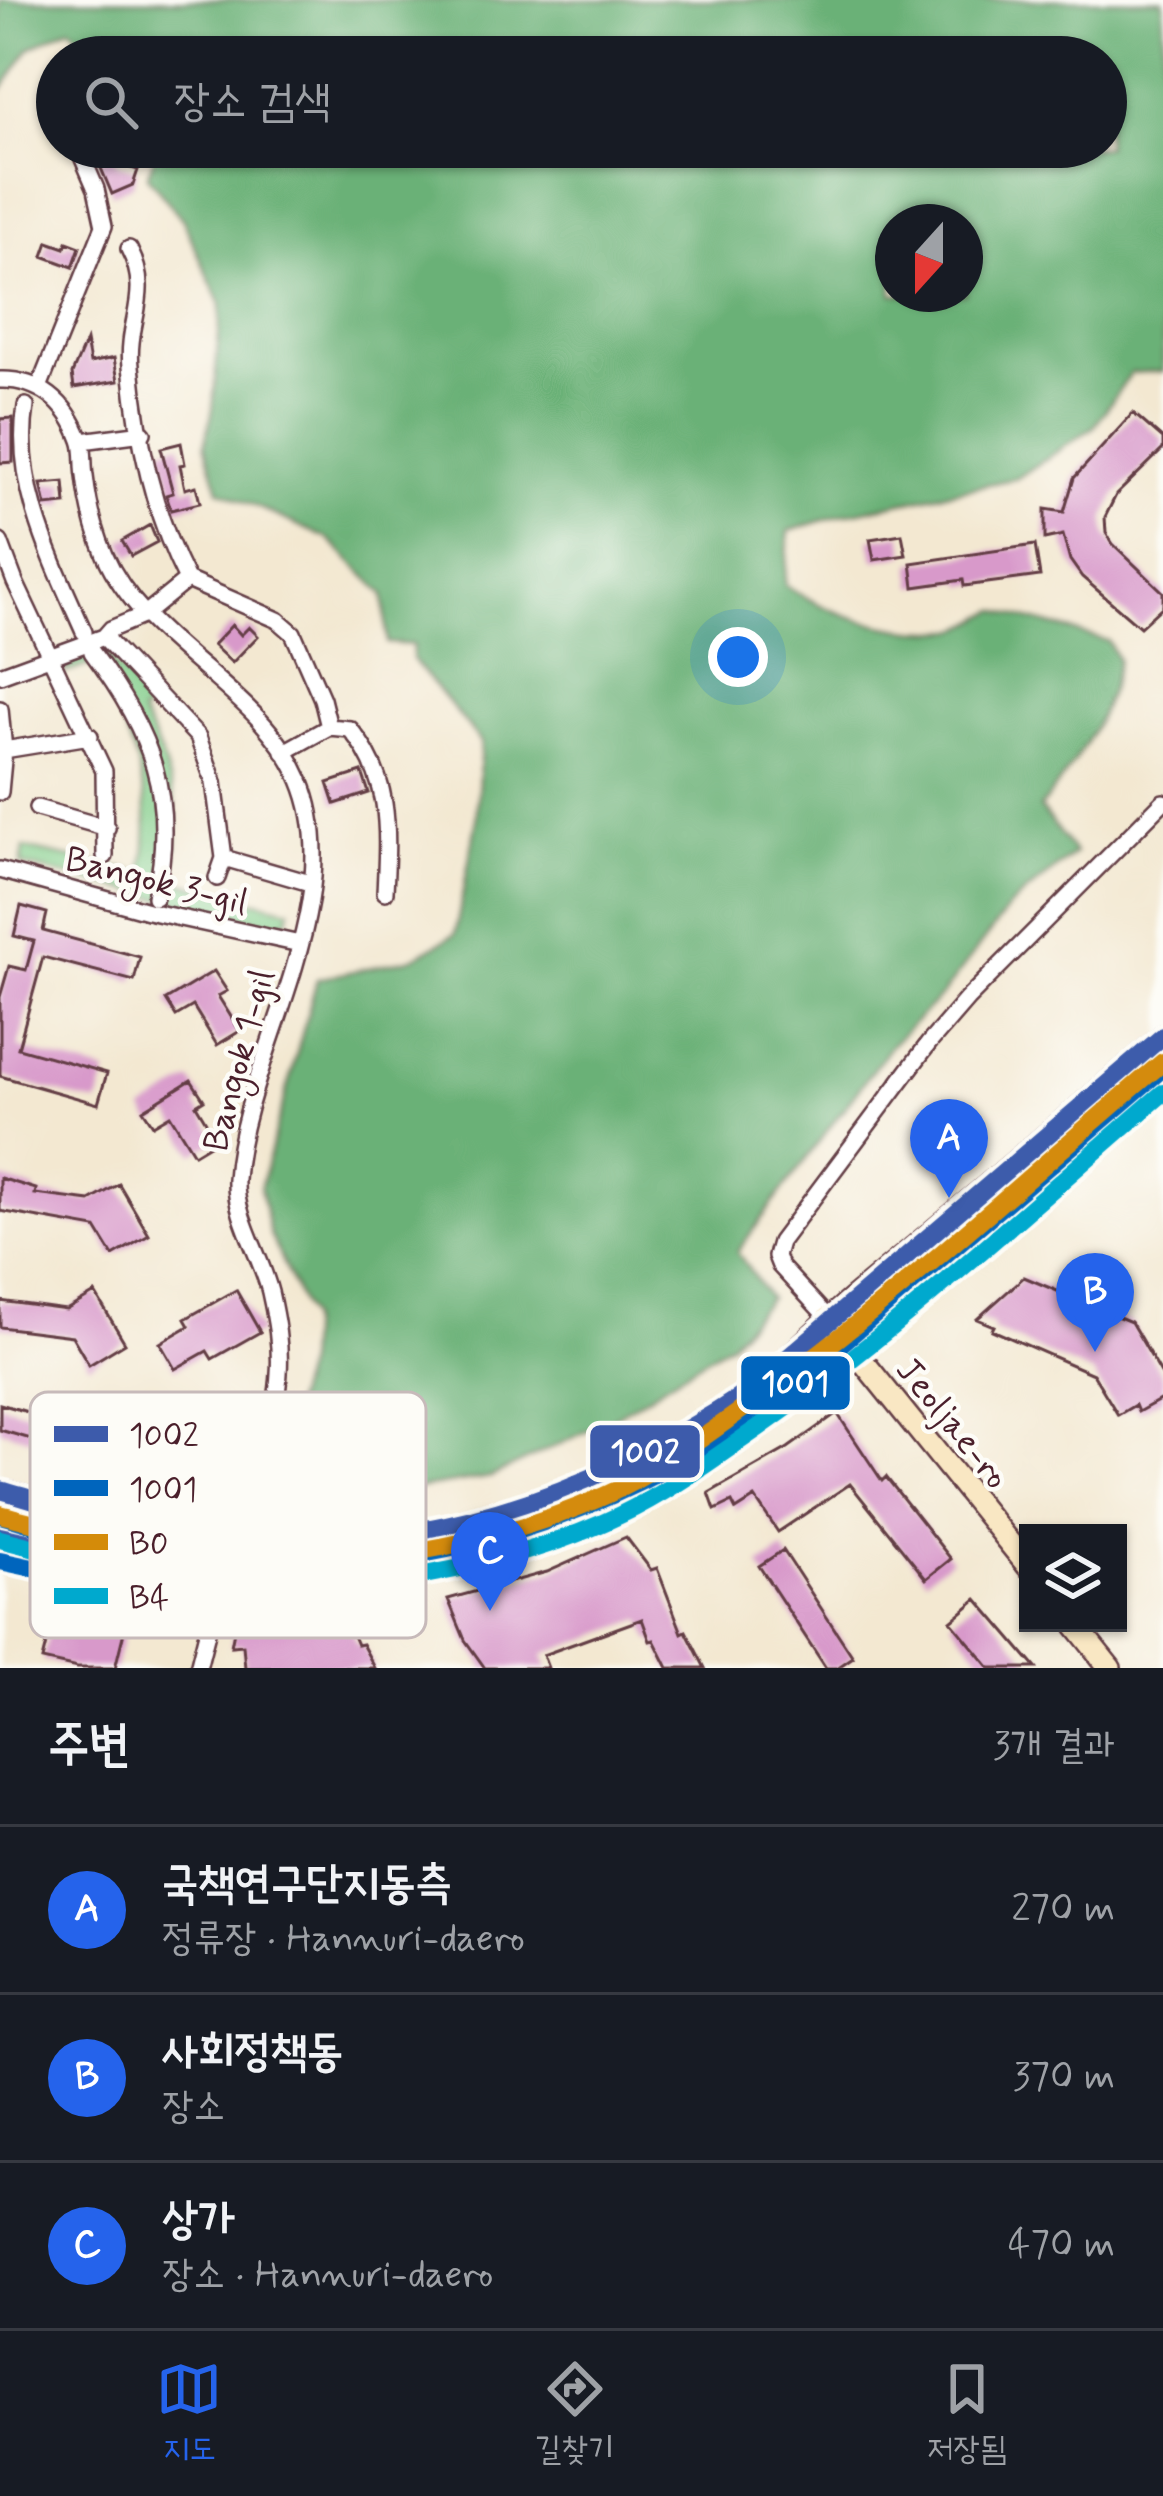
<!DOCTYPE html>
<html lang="ko">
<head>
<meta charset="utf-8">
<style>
  body { margin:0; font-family:Mynerve,"Poor Story",sans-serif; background:#20242c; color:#f1f3f6 }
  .controls { position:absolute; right:36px; bottom:36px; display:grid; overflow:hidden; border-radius:0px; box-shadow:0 3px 9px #0004 }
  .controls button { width:108px; height:108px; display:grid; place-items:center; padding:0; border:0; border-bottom:3px solid #363941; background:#171b24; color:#f1f3f6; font:60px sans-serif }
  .compass { position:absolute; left:875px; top:204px; width:108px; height:108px; border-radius:50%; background:#171b24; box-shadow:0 3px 9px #0004; rotate:201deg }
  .you { position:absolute; left:738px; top:657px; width:42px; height:42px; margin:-30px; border:9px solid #fff; border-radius:50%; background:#1a73e8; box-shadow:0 0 0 18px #1a73e833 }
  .badge { display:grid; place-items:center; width:78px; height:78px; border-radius:50%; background:#2563eb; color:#fff; font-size:39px; font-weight:700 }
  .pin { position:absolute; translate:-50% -99px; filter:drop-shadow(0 3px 6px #0008) }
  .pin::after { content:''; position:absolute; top:63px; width:42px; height:36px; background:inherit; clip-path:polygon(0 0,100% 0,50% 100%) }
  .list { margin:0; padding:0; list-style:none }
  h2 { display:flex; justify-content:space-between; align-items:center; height:156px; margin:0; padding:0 48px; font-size:51px }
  h2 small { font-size:39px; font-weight:400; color:#9ea1a6 }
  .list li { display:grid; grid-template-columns:78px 1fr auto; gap:36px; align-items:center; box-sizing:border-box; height:168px; padding:0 48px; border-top:3px solid #363941 }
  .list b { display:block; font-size:45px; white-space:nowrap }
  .list p { margin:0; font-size:39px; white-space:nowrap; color:#9ea1a6 }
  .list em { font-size:39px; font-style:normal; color:#9ea1a6 }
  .icon { flex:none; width:66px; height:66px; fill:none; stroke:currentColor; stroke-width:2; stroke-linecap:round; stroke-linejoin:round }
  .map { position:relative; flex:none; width:1163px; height:1668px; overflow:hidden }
  .search { position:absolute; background:#171b24; box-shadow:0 3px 9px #0004; left:36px; right:36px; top:36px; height:132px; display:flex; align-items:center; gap:30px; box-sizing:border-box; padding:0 42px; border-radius:66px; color:#9ea1a6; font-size:45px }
  .sheet { height:660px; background:#171b24 }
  nav { display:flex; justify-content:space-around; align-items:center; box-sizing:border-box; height:168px; border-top:3px solid #363941; background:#171b24; font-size:33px; color:#9ea1a6 }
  nav a { display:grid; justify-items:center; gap:6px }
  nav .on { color:#2563eb }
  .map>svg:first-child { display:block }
  .green { fill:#83ce8b; stroke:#66765b; stroke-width:3 }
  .forest { fill:#6ab177; stroke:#5a6851; stroke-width:3; fill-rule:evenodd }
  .building { fill:#d899ca }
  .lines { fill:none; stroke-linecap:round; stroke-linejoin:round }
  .street-casing { stroke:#633d44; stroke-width:20 }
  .secondary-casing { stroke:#633d44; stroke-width:26 }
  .street { stroke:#fff; stroke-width:15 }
  .secondary { stroke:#f9e7c3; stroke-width:21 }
  .bus-1-casing { stroke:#fdfcf7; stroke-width:27 }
  .bus-2-casing { stroke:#fdfcf7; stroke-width:27 }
  .bus-3-casing { stroke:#fdfcf7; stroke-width:27 }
  .bus-4-casing { stroke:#fdfcf7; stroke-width:27 }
  .bus-1 { stroke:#3d5bab; stroke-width:18 }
  .bus-2 { stroke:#0065bd; stroke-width:18 }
  .bus-3 { stroke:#d48b09; stroke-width:18 }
  .bus-4 { stroke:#00a9ce; stroke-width:18 }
  .labels { text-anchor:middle; stroke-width:9; stroke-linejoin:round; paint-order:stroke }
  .street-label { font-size:36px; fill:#4a1f2b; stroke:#fdfcf7 }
  .key { fill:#fdfcf7; stroke:#c7baba; stroke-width:3 }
  .key-label { font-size:33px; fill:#4a1f2b }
  .line-badge { stroke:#fdfcf7; stroke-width:4.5 }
  .badge-label { font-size:33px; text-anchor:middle; font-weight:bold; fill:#fff }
</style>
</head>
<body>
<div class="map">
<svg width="1163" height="1668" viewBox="0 0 1163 1668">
  <rect width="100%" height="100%" fill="#fdfcf7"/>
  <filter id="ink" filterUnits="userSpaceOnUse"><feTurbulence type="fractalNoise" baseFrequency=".00833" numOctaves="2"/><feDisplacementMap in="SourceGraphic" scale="24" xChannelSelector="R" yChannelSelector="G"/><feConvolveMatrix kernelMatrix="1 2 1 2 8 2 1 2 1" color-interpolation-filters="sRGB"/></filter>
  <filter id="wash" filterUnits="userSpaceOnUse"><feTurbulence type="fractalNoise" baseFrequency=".004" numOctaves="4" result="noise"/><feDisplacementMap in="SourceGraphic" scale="48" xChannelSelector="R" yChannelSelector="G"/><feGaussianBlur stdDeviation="2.7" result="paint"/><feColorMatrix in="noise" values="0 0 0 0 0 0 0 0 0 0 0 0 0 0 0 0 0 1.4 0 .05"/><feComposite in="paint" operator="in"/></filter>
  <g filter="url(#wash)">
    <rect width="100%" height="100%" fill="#f3e8d1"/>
    <path class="green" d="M104,646L116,665L156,702L141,714C171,768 185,819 171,880L290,909L288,919L276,926L21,865L24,848L142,873C158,795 130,731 92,664L65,673L67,664Z"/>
    <path class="forest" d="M0,0H1163V371L1131,373L1094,427L1017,478L841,515L789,531L785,584C829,616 900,636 955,630C969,628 985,616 997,610L1108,641L1118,660C1108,715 1075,764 1040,808L1075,853L1010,906L942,995L891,1045L737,1252L769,1298L731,1342L608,1421L491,1477L305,1507L281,1445L305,1364L308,1318L270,1235L260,1188L317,979L413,958L455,934L476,824L481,742L412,659L413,645L387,643L384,594L328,539L219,490L205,444L213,408L221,305L183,220L147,176L158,147H1106V57H103L70,27L29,49L0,93ZM893,222H965V294H893Z"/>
    <g id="blocks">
      <path class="building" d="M113,155L117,164L138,170L133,185L112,194L98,161Z
        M48,242L65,248L67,242L80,247L73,267L43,256Z
        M86,341L90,363L114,358L118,381L74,388L72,374Z
        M1133,413L1163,439V449L1116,495L1105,517L1106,533L1113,544L1163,592V606L1140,627L1082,577L1070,560L1063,535L1045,539V509L1064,512L1074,478Z
        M13,418V462L0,463V419Z
        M181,443L185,464L180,465L185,489L196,486L200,503L171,510L166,495L173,493L161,448Z
        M64,482L66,504L46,506L41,484Z
        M150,525L157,542L131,556L122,541Z
        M902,534L906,555L874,560L870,539Z
        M1035,545L1040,576L964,586L963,580L914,587L911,563Z
        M232,625L241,635L249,627L258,636L232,663L213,645Z
        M362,772L369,793L335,804L328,783Z
        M21,906L47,913L43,931L140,957L134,981L43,957L18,1048L107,1073L98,1104L0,1076V997L9,966L26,970L34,941L14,936Z
        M214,971L227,991L218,996L240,1031L217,1045L193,1006L176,1016L166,1000Z
        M191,1080L204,1100L196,1105L217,1140L194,1154L170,1115L153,1125L143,1110Z
        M0,1178L36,1189L35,1194L90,1201L119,1184L149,1235L113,1256L96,1228L0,1211Z
        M1024,1277L1131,1322L1163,1377V1398L1138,1412L1135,1405L1118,1415L1093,1374L992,1330L994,1326L977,1319Z
        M236,1290L260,1332L212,1359L207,1351L175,1369L160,1343L189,1326L185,1319Z
        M95,1293L125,1343L89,1365L72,1336L0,1327V1301L66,1310Z
        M0,1404L79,1427L72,1451L0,1430Z
        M837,1413L882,1481L886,1477L951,1559L926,1579L850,1484L778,1532L755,1498L736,1510L732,1502L715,1510L709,1493L788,1448Z
        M626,1537L651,1570L657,1568L682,1633L686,1631L705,1668H668L654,1640L650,1641L642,1619L543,1655L548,1668H485L465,1640L448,1599L547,1572Z
        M783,1550L853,1657L837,1668H826L759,1566Z
        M61,1585L131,1603L115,1668H77L42,1660Z
        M977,1599L1036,1668H990L951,1621Z
        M342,1610L357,1645L362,1644L375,1668H245L243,1645L231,1646L237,1616Z"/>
    </g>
  </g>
  <g filter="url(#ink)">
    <use href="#blocks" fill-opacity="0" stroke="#633d44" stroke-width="3"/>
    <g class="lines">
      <g class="street-casing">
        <path id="street" d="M55,99L57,104
          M129,249C153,295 126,321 131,366C138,441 153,513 187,580
          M0,380C39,379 67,402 81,440C85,450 83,465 85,476C88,503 94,529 105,555C144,646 261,688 300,780C352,903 244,1056 236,1179C234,1216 261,1256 270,1292C276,1319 281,1346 279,1373C277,1420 250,1495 235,1540
          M40,385L104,226L96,189L78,147
          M26,406C13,485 53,562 84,632
          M82,441L143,433
          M0,542L15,582L104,771L105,856
          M104,637L198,737L214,782L224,858L217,878
          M92,652C151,731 178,798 155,897
          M0,675L104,637L111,629L144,615L187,580L278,620L293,633L322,699L329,727
          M0,709L4,750L0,792
          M4,750L90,736
          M284,752L329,727L350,729C392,779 388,830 385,892
          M37,808L107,828
          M224,858L310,883
          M0,870L148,911L300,944
          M828,1318L780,1266L776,1256L780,1242L929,1043L967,999L1163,802
          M198,1668L221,1577"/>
      </g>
      <g class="secondary-casing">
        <path id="secondary" d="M828,1318L1028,1566
          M0,1490C52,1503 105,1525 158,1533C365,1564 581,1517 750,1390C788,1361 821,1324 858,1294C961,1209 1062,1122 1163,1036
          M0,1536L152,1569L221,1577L299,1578L398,1571L481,1555L571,1528L675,1478L770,1417L1163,1085
          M1074,1623L1110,1668"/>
      </g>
      <use href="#street" class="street"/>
      <use href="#secondary" class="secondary"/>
      <g class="bus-1-casing">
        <path id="bus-1" d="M0,1490C53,1504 105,1526 159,1533C383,1564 564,1514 750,1390L1163,1036
          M0,1536L127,1564"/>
      </g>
      <g class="bus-2-casing">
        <path id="bus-2" d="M0,1515C50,1528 99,1548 150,1556C374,1592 580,1535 765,1409L1163,1068
          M0,1561L122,1587"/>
      </g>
      <g class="bus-3-casing">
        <path id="bus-3" d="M0,1514C90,1537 183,1562 277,1563C387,1563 504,1541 604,1496C654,1474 699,1440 743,1409C892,1305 1024,1179 1163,1062"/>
      </g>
      <g class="bus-4-casing">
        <path id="bus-4" d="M0,1539C90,1562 183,1586 276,1587C391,1587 516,1565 620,1515C669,1492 713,1459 758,1428C902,1328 1029,1207 1163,1093"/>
      </g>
      <use href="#bus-1" class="bus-1"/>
      <use href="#bus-2" class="bus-2"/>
      <use href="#bus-3" class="bus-3"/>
      <use href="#bus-4" class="bus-4"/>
    </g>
  </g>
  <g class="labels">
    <g class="street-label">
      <text transform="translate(157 879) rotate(14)" y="13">Bangok 3-gil</text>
      <text transform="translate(237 1060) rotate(-75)" y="13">Bangok 1-gil</text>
      <text transform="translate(954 1422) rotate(51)" y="13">Jeoljae-ro</text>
    </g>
  </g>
  <rect x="30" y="1392" width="396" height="246" rx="18" class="key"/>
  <rect x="54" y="1426" width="54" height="16" fill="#3d5bab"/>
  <rect x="54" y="1480" width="54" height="16" fill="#0065bd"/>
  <rect x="54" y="1534" width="54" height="16" fill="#d48b09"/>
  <rect x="54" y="1588" width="54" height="16" fill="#00a9ce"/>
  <g class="key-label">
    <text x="129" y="1446">1002</text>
    <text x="129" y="1500">1001</text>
    <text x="129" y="1554">B0</text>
    <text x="129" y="1608">B4</text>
  </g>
  <g class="line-badge">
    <rect x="739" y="1354" width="113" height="58" rx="12" fill="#0065bd"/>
    <rect x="588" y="1423" width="114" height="57" rx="12" fill="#3d5bab"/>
  </g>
  <g class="badge-label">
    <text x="795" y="1394">1001</text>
    <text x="645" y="1463">1002</text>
  </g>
</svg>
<div class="controls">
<button><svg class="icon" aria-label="layers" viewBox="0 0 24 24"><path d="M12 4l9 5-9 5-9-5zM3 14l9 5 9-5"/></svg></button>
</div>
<svg class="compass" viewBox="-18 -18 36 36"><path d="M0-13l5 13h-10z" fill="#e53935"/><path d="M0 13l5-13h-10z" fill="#9ea1a6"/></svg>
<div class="you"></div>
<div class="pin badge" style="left:949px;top:1198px">A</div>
<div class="pin badge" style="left:1095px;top:1352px">B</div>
<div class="pin badge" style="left:490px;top:1611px">C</div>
<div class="search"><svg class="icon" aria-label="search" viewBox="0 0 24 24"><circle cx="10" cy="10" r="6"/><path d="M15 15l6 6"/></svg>장소 검색</div>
</div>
<section class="sheet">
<h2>주변<small>3개 결과</small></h2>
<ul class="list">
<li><span class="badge">A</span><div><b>국책연구단지동측</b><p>정류장 · Hannuri-daero</p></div><em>270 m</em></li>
<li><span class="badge">B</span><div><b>사회정책동</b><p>장소</p></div><em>370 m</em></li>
<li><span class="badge">C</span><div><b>상가</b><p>장소 · Hannuri-daero</p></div><em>470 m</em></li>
</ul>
</section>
<nav>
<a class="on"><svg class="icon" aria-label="map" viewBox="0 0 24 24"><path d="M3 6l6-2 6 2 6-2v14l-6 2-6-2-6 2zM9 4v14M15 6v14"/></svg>지도</a>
<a><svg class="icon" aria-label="directions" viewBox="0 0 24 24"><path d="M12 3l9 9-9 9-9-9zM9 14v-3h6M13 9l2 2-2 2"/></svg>길찾기</a>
<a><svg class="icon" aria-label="saved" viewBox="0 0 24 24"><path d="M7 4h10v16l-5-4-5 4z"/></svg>저장됨</a>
</nav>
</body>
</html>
